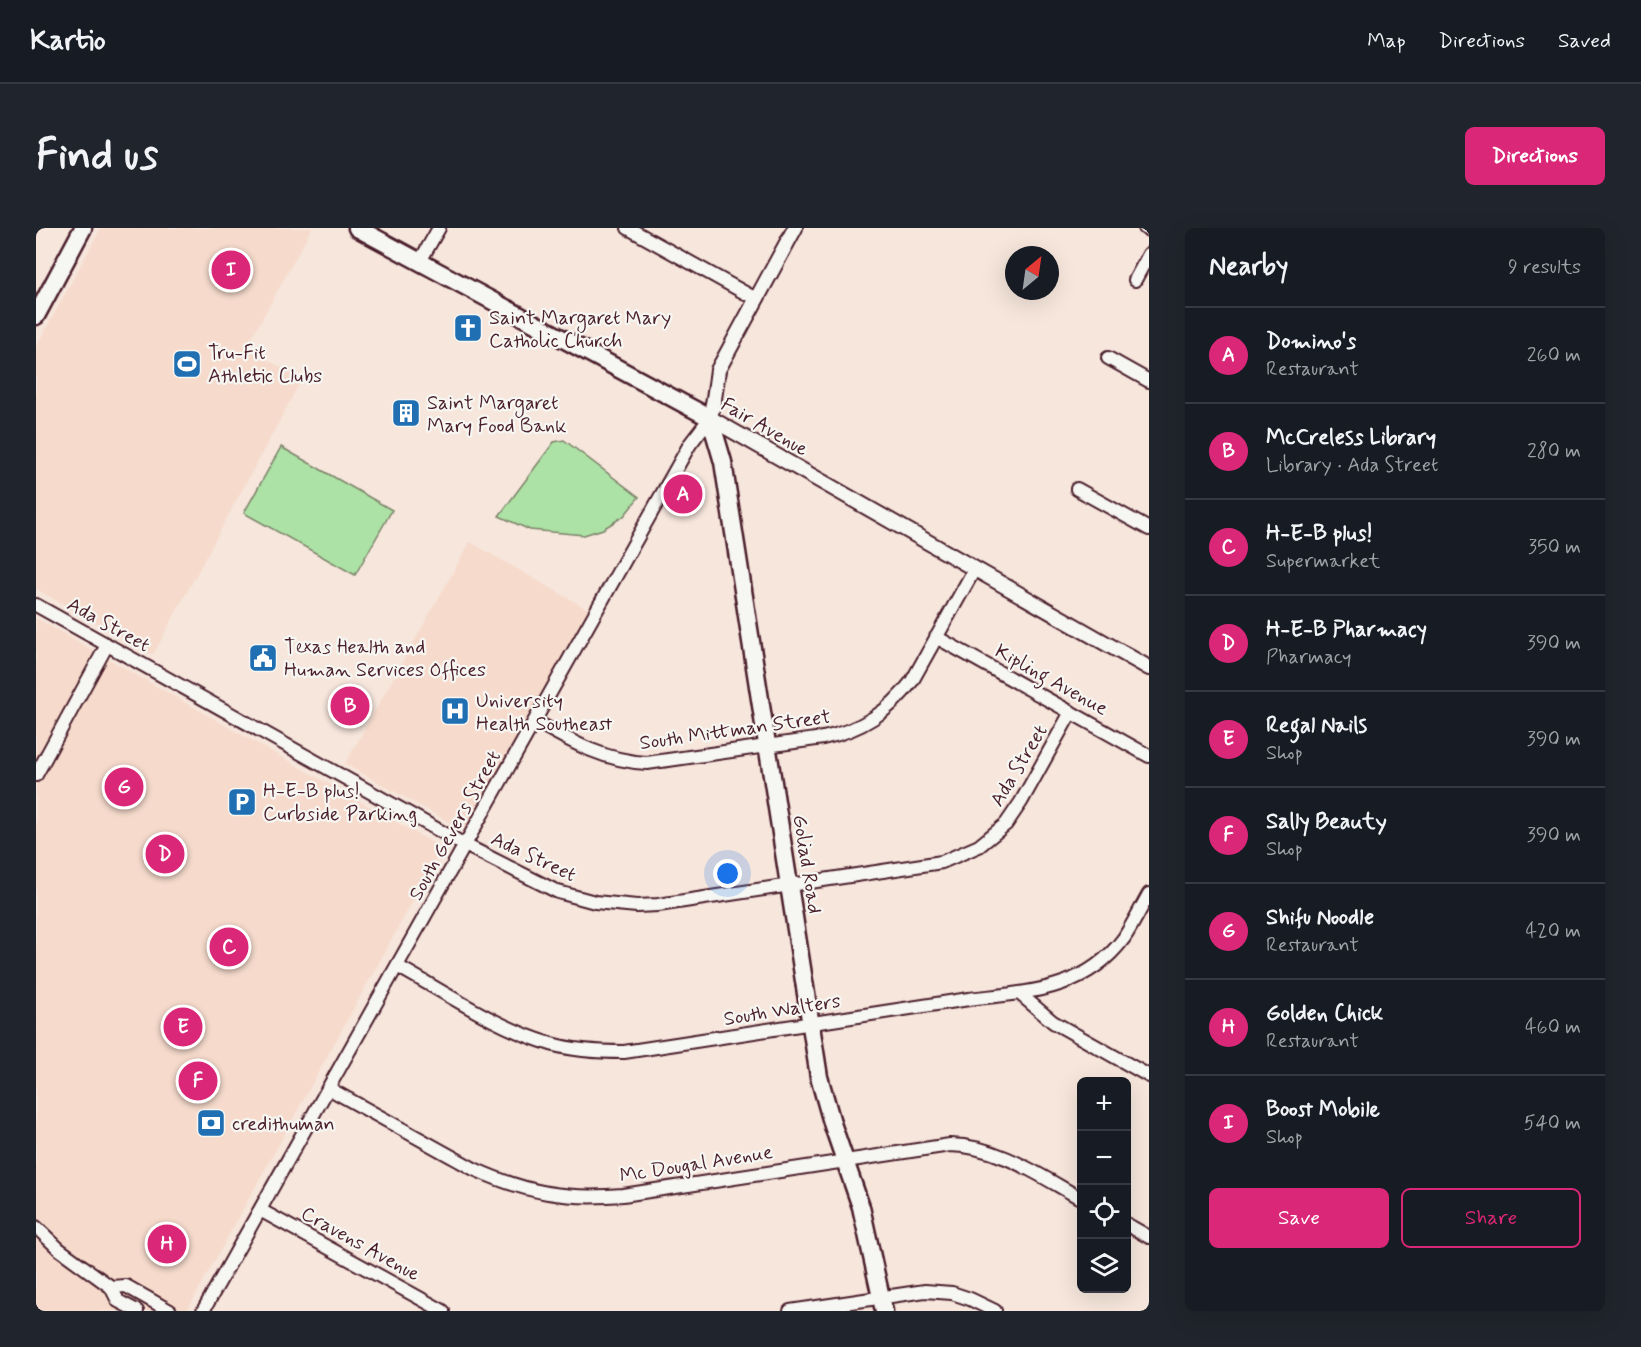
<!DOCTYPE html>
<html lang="en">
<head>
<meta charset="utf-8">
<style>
  body { margin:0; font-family:Mynerve,sans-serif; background:#20242c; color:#f1f3f6 }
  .controls { position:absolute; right:18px; bottom:18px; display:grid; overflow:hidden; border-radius:9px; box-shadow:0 6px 24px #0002 }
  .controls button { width:54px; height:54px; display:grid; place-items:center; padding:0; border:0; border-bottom:2px solid #363941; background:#171b24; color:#f1f3f6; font:30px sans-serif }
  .compass { position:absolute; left:969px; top:18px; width:54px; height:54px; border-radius:50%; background:#171b24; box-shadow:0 6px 24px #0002; rotate:29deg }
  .you { position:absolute; left:692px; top:646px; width:21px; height:21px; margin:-15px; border:4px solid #fff; border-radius:50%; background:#1a73e8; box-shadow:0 0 0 9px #1a73e833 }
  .badge { display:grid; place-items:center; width:39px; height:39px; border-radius:50%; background:#db2777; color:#fff; font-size:20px; font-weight:700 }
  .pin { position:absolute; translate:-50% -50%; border:3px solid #fff; box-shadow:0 2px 6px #0006 }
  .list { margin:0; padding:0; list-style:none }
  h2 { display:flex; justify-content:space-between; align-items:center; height:78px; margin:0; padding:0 24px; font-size:26px }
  h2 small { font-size:20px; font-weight:400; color:#9ea1a6 }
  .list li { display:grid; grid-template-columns:39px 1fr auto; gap:18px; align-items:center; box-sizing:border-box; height:96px; padding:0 24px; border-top:2px solid #363941 }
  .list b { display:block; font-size:22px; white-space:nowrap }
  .list p { margin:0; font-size:20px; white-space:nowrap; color:#9ea1a6 }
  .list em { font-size:20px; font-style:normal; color:#9ea1a6 }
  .actions { display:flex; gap:12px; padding:18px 24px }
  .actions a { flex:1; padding:14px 0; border:2px solid #db2777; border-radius:9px; text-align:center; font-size:21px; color:#db2777 }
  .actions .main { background:#db2777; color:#fff }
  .icon { flex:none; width:33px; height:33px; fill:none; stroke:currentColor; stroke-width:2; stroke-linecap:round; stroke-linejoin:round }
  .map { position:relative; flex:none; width:1113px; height:1083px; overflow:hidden; border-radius:9px }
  header { display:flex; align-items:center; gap:36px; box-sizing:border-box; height:84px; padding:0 30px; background:#171b24; border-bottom:2px solid #363941 }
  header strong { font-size:28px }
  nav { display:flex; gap:33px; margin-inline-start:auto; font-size:21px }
  .intro { display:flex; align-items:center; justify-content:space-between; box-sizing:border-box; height:144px; padding:0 36px }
  h1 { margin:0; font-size:42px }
  .button { padding:15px 27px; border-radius:9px; background:#db2777; color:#fff; font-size:21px; font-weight:700 }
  main { display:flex; gap:36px; padding:0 36px }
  aside { flex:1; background:#171b24; border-radius:9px; box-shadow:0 6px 24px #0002 }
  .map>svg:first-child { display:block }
  .built { fill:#f6dbcc }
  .green { fill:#ace2a5; stroke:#7b8068; stroke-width:1.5 }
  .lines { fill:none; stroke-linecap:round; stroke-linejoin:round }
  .minor-casing { stroke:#4a1f2b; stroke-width:16 }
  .tertiary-casing { stroke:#4a1f2b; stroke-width:18 }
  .secondary-casing { stroke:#4a1f2b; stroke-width:21 }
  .minor { stroke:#f6f6f2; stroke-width:12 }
  .tertiary { stroke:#f6f6f2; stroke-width:14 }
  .secondary { stroke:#f6f6f2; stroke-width:16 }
  .labels { text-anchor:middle; stroke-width:4.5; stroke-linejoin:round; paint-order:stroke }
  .poi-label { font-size:20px; fill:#4a1f2b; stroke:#f6f6f2; text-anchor:start }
  .street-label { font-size:20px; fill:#4a1f2b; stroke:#f6f6f2 }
</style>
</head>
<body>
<header>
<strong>Kartio</strong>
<nav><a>Map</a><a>Directions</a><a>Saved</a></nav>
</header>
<div class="intro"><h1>Find us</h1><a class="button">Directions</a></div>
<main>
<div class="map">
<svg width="1113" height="1083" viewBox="0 0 1113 1083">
  <rect width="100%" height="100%" fill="#f6e6dc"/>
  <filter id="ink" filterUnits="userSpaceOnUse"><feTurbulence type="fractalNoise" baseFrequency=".0167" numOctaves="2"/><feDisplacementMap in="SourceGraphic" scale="12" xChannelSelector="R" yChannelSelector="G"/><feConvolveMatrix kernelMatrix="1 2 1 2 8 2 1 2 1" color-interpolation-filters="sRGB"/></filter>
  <g filter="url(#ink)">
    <path class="built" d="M65,0H276L210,120L266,151L117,427L0,361V119Z
      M434,314L555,383L429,603L309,536Z
      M0,390L406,620L151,1083H0Z"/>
    <path class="green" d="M528,212L603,269L588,288L567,301L548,307L494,302L463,288L518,214Z
      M245,219L356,282L319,347L208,285Z"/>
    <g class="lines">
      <g class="minor-casing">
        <path id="minor" d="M592,0L720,71
          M1109,0L1113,2
          M383,35L403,0
          M1099,52L1113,26
          M1072,130L1113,153
          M1041,261L1113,301
          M0,377L429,617L522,664L559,674L601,678L622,677L906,634L943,618L970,596L985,574L1035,484
          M900,409L1113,528
          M499,493C536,514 568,533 611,535L787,510C825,502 853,484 876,453L938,342
          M0,547L71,417
          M361,738C410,765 461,800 515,816C539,823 563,824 588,824L933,771C992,764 1049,763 1088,710C1097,696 1105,680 1113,666
          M984,766L1017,794L1113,848
          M292,860L438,941C491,965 530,972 587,967L914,917C963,918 1004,948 1046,971
          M224,982L407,1083
          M1090,996L1113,1009
          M0,999L23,1021L75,1059L82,1073L101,1083
          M75,1059L90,1058L134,1083
          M167,1083L654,216L674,190
          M754,1083L889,1063L916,1065L934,1071L959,1083"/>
      </g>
      <g class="tertiary-casing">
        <path id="tertiary" d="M759,0L682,142L678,171L674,190L1113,440"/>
      </g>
      <g class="secondary-casing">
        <path id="secondary" d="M321,0L674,190L687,234L783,849L797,898L825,979L848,1083
          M0,88L47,0"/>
      </g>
      <use href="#minor" class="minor"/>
      <use href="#tertiary" class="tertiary"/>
      <use href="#secondary" class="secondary"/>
    </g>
  </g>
  <defs>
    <g id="church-square" transform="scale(1.5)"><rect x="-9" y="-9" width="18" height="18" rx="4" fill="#1f6fb2" stroke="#f6f6f2"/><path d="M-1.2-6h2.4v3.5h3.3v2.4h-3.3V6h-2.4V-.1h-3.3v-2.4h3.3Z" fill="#fff"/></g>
    <g id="stadium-square" transform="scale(1.5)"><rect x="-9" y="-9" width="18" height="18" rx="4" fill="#1f6fb2" stroke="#f6f6f2"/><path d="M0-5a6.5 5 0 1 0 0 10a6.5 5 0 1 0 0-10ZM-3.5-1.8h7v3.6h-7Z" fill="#fff"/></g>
    <g id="building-square" transform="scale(1.5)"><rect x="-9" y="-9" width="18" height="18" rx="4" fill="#1f6fb2" stroke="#f6f6f2"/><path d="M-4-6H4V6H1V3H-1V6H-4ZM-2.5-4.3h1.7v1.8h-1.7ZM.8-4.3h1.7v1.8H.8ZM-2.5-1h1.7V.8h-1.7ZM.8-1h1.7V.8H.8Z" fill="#fff"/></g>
    <g id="civic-square" transform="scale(1.5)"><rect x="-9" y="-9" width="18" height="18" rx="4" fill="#1f6fb2" stroke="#f6f6f2"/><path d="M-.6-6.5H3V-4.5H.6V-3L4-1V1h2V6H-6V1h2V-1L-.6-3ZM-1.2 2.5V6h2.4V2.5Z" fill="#fff"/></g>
    <g id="hospital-square" transform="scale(1.5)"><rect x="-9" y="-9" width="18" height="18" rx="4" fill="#1f6fb2" stroke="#f6f6f2"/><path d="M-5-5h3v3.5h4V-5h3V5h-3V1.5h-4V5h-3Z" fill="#fff"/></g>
    <g id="parking-square" transform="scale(1.5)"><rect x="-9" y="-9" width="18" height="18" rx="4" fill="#1f6fb2" stroke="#f6f6f2"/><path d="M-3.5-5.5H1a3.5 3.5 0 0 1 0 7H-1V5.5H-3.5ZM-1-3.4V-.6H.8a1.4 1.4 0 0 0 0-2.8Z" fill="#fff"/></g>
    <g id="bank-square" transform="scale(1.5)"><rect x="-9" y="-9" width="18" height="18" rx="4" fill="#1f6fb2" stroke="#f6f6f2"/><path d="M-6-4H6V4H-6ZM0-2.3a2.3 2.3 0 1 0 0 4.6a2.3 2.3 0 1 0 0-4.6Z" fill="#fff"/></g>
  </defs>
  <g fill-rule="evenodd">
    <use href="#church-square" x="432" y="100"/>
    <use href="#stadium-square" x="151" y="136"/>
    <use href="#building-square" x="370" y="185"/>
    <use href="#civic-square" x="227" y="430"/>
    <use href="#hospital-square" x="419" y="483"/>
    <use href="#parking-square" x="206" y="574"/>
    <use href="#bank-square" x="175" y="895"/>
  </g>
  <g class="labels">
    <g class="poi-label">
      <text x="453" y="96">Saint Margaret Mary<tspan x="453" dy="23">Catholic Church</tspan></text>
      <text x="172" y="131">Tru-Fit<tspan x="172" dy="23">Athletic Clubs</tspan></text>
      <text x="391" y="181">Saint Margaret<tspan x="391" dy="23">Mary Food Bank</tspan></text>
      <text x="248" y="425">Texas Health and<tspan x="248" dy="23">Human Services Offices</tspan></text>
      <text x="440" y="479">University<tspan x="440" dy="23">Health Southeast</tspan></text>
      <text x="227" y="569">H-E-B plus!<tspan x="227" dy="23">Curbside Parking</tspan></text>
      <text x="196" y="902">credithuman</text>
    </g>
    <g class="street-label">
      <text transform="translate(729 198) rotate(30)" y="7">Fair Avenue</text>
      <text transform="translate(73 396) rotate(29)" y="7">Ada Street</text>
      <text transform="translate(1016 451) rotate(29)" y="7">Kipling Avenue</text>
      <text transform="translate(699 501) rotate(-8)" y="7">South Mittman Street</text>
      <text transform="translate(982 537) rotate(-59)" y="7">Ada Street</text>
      <text transform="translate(418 597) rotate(-61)" y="7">South Gevers Street</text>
      <text transform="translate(498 628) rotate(25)" y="7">Ada Street</text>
      <text transform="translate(772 636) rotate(81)" y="7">Goliad Road</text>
      <text transform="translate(746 781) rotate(-9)" y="7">South Walters</text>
      <text transform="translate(660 935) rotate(-9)" y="7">Mc Dougal Avenue</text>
      <text transform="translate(325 1015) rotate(29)" y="7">Cravens Avenue</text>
    </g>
  </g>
</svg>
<div class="controls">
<button>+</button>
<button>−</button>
<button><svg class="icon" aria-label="locate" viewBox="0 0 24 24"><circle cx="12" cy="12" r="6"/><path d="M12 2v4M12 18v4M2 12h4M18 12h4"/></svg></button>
<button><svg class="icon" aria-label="layers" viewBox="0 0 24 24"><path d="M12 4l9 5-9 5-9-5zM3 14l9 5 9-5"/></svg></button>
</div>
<svg class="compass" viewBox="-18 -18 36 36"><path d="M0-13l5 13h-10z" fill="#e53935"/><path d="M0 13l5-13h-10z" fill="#9ea1a6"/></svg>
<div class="you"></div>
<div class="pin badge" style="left:647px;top:266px">A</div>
<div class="pin badge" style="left:314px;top:478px">B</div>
<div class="pin badge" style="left:193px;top:719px">C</div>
<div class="pin badge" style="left:129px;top:626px">D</div>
<div class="pin badge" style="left:147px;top:799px">E</div>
<div class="pin badge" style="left:162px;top:853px">F</div>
<div class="pin badge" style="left:88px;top:559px">G</div>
<div class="pin badge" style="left:131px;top:1016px">H</div>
<div class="pin badge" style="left:195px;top:42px">I</div>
</div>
<aside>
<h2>Nearby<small>9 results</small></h2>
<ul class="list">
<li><span class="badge">A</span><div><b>Domino's</b><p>Restaurant</p></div><em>260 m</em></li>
<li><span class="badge">B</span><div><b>McCreless Library</b><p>Library · Ada Street</p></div><em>280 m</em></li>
<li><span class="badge">C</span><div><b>H-E-B plus!</b><p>Supermarket</p></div><em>350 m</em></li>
<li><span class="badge">D</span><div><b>H-E-B Pharmacy</b><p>Pharmacy</p></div><em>390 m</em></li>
<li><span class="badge">E</span><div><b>Regal Nails</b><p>Shop</p></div><em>390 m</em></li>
<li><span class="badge">F</span><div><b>Sally Beauty</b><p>Shop</p></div><em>390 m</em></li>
<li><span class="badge">G</span><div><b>Shifu Noodle</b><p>Restaurant</p></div><em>420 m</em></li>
<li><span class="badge">H</span><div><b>Golden Chick</b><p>Restaurant</p></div><em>460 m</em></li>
<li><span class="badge">I</span><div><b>Boost Mobile</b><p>Shop</p></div><em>540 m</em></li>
</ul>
<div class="actions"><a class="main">Save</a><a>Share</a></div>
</aside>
</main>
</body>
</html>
